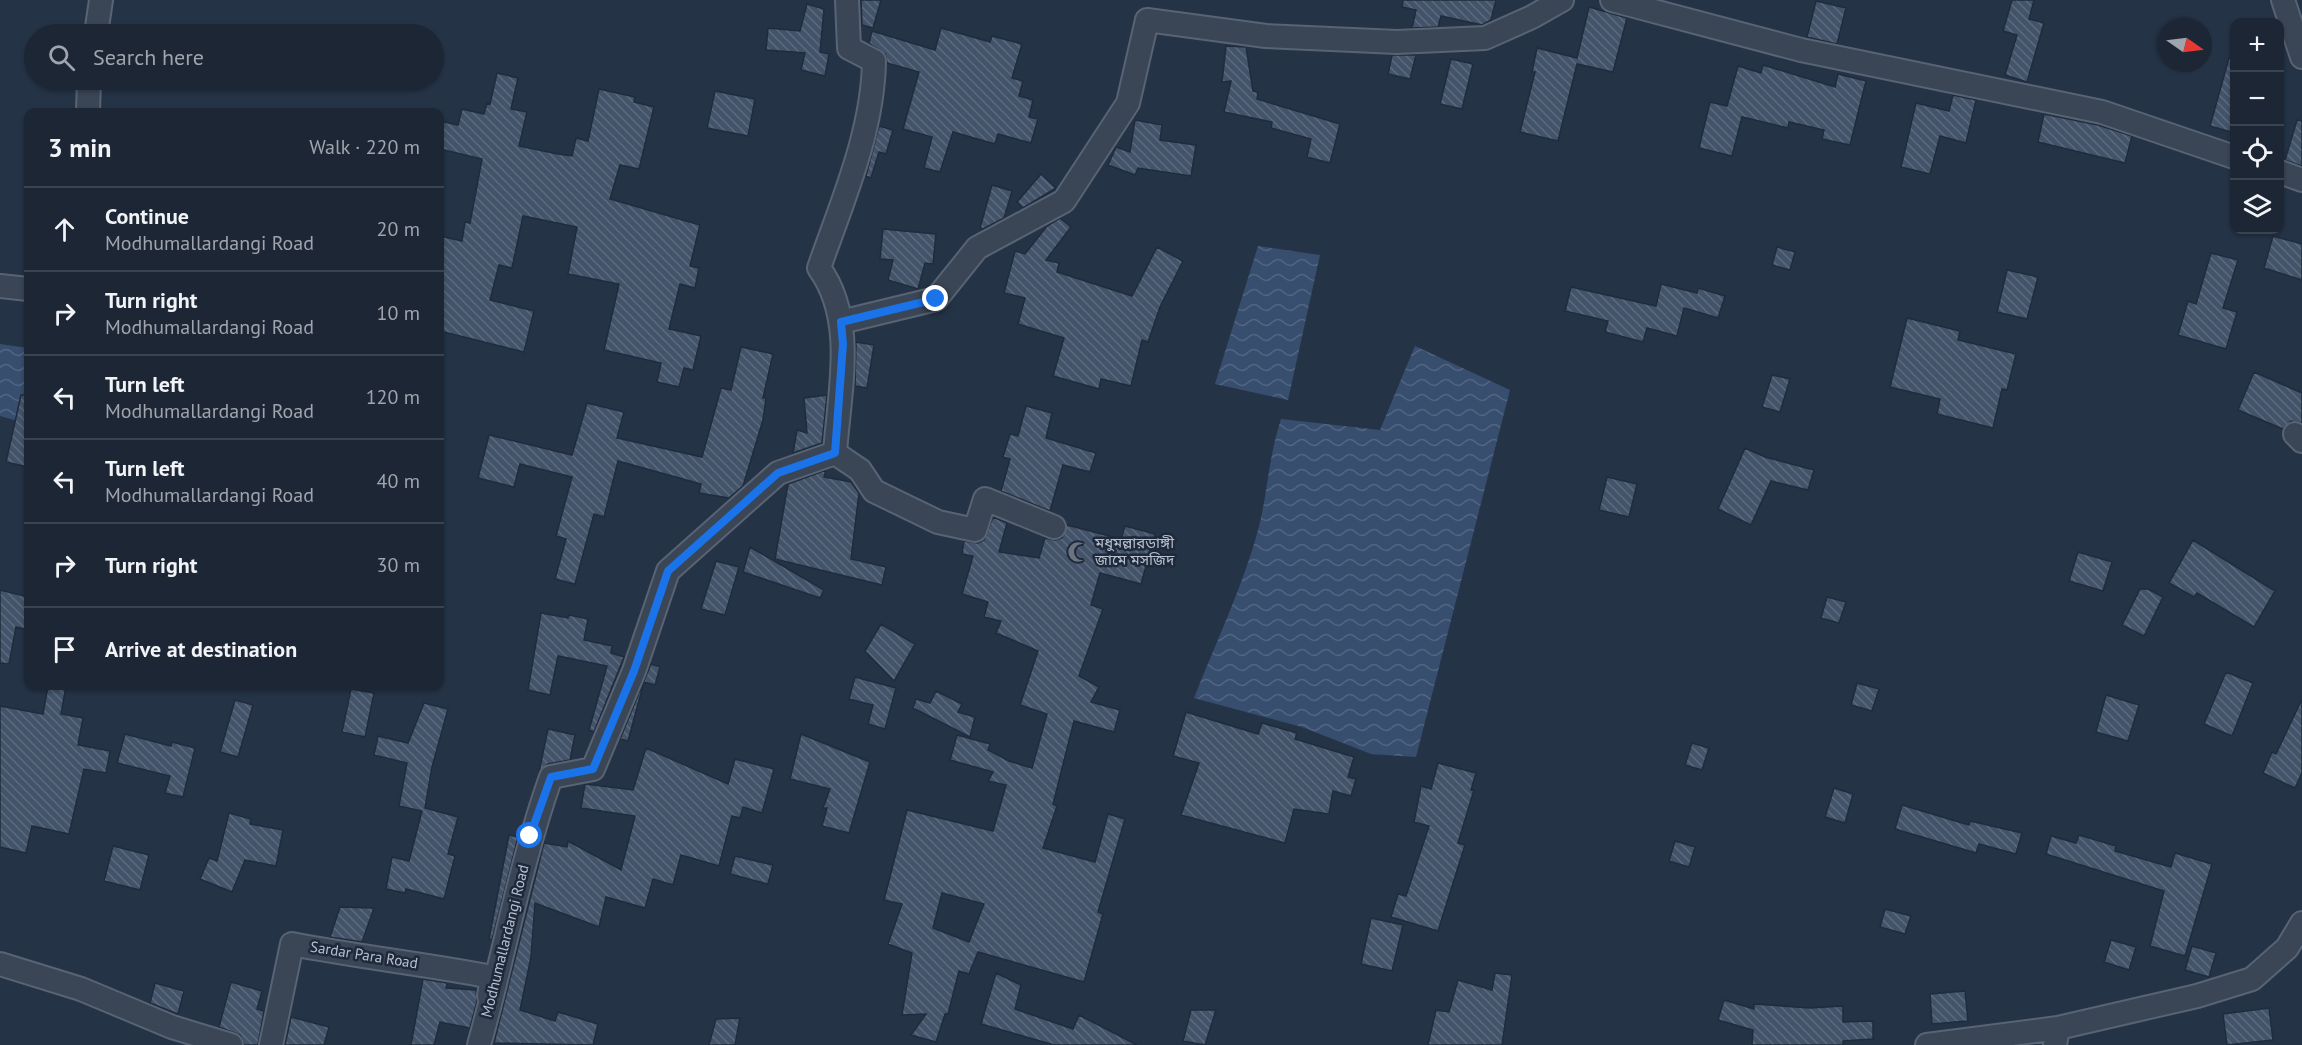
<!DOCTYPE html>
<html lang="en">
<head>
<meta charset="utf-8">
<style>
  body { margin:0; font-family:"PT Sans","Noto Sans Bengali",sans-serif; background:#252e3d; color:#f1f3f6 }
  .controls { position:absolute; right:18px; top:18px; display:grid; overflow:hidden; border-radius:12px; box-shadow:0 2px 4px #0004 }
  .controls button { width:54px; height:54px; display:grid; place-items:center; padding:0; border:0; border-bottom:2px solid #3a4350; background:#1c2635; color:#f1f3f6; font:30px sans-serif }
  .compass { position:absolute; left:2158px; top:18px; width:54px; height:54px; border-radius:50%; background:#1c2635; box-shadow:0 2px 4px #0004; rotate:104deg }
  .stop { position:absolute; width:18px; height:18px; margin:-14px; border:4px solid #1a73e8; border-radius:50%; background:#fff }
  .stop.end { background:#1a73e8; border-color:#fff; box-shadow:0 2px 6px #0008 }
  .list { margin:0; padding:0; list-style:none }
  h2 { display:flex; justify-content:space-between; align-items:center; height:78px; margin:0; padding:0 24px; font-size:26px }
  h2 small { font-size:20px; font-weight:400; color:#a0a5ad }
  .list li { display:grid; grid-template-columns:39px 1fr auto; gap:18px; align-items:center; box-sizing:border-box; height:84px; padding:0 24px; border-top:2px solid #3a4350 }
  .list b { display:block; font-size:22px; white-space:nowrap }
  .list p { margin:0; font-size:20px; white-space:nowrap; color:#a0a5ad }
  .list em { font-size:20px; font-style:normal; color:#a0a5ad }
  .icon { flex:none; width:33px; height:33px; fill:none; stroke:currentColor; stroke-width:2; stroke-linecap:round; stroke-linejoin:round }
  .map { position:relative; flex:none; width:2302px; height:1045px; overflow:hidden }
  .search { position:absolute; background:#1c2635; box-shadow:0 2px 4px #0004; left:24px; top:24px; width:420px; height:66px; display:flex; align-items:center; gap:15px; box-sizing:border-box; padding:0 21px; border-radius:33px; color:#a0a5ad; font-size:22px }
  .panel { position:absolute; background:#1c2635; box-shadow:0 2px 4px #0004; left:24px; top:108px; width:420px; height:582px; border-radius:12px }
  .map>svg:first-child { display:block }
  .water { fill:url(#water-waves) }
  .building { fill:url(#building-back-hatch); stroke:#202c3d; stroke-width:1.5; fill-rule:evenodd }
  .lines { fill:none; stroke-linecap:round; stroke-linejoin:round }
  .minor-casing { stroke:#586373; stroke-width:26 }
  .minor { stroke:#3a4556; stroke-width:22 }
  .route { stroke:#1a73e8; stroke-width:8 }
  .labels { text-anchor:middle; stroke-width:5; stroke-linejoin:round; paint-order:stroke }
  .poi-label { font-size:15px; fill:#b8c0cf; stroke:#1e2a3b; text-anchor:start }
  .street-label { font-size:15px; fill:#b8c0cf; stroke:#1e2a3b }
</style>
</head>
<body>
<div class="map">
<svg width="2302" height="1045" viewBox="0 0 2302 1045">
  <defs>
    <pattern id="water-waves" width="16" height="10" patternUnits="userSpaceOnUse" patternTransform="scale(1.5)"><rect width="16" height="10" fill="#374e6f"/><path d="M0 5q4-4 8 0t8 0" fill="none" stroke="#526682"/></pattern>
    <pattern id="building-back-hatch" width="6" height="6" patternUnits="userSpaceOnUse" patternTransform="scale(1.5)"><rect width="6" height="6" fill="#435369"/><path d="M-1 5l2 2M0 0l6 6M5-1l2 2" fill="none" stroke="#5c6a7d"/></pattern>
  </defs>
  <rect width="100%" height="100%" fill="#253347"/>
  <path class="water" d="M1258,246L1320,255L1288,400L1215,384Z
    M0,344L28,348V424L0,416Z
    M1415,346L1510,390L1416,757L1371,754L1302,727L1194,698C1216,642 1248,575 1261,518C1268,485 1270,452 1281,419L1380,430Z"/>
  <path class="building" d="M861,0H881L873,28L862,25Z
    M1403,0H1496L1491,20L1482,25L1441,16L1438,27L1412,28L1416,10L1402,7Z
    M2012,0H2034L2029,19L2044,23L2027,82L2005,75L2017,35L2003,31Z
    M1816,1L1846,8L1837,44L1807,37Z
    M807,4L824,9L820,52L829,54L825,76L801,70L805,53L766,50L768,28L800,31Z
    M1589,7L1627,18L1613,72L1577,64L1558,141L1520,132L1535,72H1532L1537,48L1577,58Z
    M941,28L990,42L992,36L1022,44L1012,78L1023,81L1019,96L1033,100L1029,117L1038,119L1031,143L998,134L995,144L953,132L940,172L924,168L932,137L903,129L919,72L887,63L885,54L869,43L872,31L935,50Z
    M1226,46L1246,47L1253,91L1258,92L1257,99L1340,124L1330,163L1307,157L1311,139L1271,128L1272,122L1224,112L1231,81L1222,82Z
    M1392,55H1416L1410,79L1388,74Z
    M2229,58L2235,59V133L2210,126Z
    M1451,59L1473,64L1462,109L1440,104Z
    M1763,65L1835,87L1838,74L1866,81L1850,145L1822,139L1824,130L1789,122L1788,128L1742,117L1732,156L1699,148L1710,102L1727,106L1738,66L1761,73Z
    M497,73L518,78L511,109L527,112L519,146L558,154L572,156L576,138L588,141L599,89L635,97L634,102L654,107L639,169L620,165L610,199L700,225L690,266L699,268L695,288L680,284L669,329L701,336L693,370L684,368L679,387L657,382L661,363L604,350L619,284L568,274L577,227L523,216L512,268L499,265L490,300L534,311L524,352L440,331V236L462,241L465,222L470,223L482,159L440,149V121L458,125L462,109L484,114L487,103L490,104Z
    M715,91L755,99L748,136L707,128Z
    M1953,95L1976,100L1966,143L1940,136L1930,174L1901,167L1916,103L1949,111Z
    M2044,114L2098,125L2132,136L2125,163L2038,142Z
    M1135,120L1162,125L1160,140L1196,145L1191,176L1138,168L1135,175L1108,165L1116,147L1130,152Z
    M2297,120L2302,121V166L2285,160Z
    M879,126L893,130L886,154L879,152L871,178L866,176Z
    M1041,174L1056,188L1023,208L1017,202Z
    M992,185L1012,191L1004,218L983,229L980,228Z
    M1060,218L1071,227L1046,260L1059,263L1057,272L1132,296L1157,247L1183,261L1160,307L1148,342L1142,340L1131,386L1101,379L1099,389L1053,376L1064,338L1018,324L1025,298L1004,293L1015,251L1025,254L1047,226Z
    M883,229L936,234L933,264L925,263L918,289L888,280L893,260L880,259Z
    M2273,236L2302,244V280L2264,268Z
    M1777,247L1795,252L1790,270L1772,265Z
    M2211,253L2238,260L2223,308L2237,312L2226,349L2178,335L2188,301L2196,304Z
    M2007,270L2038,277L2027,319L1997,312Z
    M1661,284L1697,293L1698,288L1725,296L1718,318L1684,308L1677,336L1647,328L1643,342L1605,332L1608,321L1565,311L1571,287L1656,306Z
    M1907,318L1960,331L1958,340L2016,354L2007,390L2002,389L1993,428L1937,414L1940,399L1890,387Z
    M856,342L874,345L867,388L855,386Z
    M741,347L773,354L763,398H766L763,420L743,486L729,498L699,493L701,484L618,461L604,517L594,514L575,584L555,579L566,539L556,536L572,477L520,464L514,487L478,478L489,435L572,455L587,403L624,412L617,438L702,457L721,388L731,390Z
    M2254,372L2302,393V423L2291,421L2283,429L2238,410Z
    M1772,375L1790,379L1780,412L1762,407Z
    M21,395H28V467L6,462Z
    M827,395L822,443L793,453L797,430L807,433L804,398Z
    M1026,406L1052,413L1046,438L1096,453L1090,472L1063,465L1050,511L1001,491L1010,459L1003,457L1010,434L1018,436Z
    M1745,448L1765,457L1814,470L1808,490L1771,481L1751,525L1718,509Z
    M826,470L824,477L851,482L859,493L851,559L886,567L882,585L775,559L788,484Z
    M1607,477L1637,484L1629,517L1599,510Z
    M993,517L1007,523L999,552L1039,558L1045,538L1055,540L1062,538L1067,525L1121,539L1125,526L1155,534L1141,584L1100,573L1091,605L1103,609L1079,676L1099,687L1091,702L1120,710L1114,732L1074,721L1053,804L1057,806L1043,848L1095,862L1108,814L1125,819L1098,912L1103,914L1084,982L978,952L969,974L959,971L948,1014H945L936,1042L911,1035L926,1014L902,1015L912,953L888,944L902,904L884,900L907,810L993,831L1006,785L988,781L993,772L950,760L957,735L990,744L988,750L1009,761L1032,768L1047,714L1020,705L1038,651L996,633L1001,621L984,617L988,602L962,594L973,556L962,554L964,541L978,543L984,540ZM942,893L984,904L969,942L933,928Z
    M2193,540L2275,591L2254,627L2197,593L2194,597L2169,583Z
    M750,547L824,590L820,598L743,572Z
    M2078,552L2112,562L2103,591L2069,581Z
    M716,561L739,567L725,615L701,609Z
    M2140,589H2148L2163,597L2144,636L2122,625Z
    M0,590L28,597V630L16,627L9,664L0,663Z
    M1827,597L1846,602L1839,623L1821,618Z
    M541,613L568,618L569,615L588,619L584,640L612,646L611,653L624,657L594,732L589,730L607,666L558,656L550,695L528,690Z
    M881,624L915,644L894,681L865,651Z
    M651,664L660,667L655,685L644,682L628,741L620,739Z
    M2226,672L2253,683L2232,736L2204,724Z
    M855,677L896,688L885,729L868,724L873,705L849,699Z
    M1857,683L1879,689L1872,711L1851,705Z
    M48,686H66L61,714L83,718L78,745L110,751L106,773L84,769L69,834L32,826L26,853L0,847V706L43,714Z
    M351,689L374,693L365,737L342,732Z
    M936,691L962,704L958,712L975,717L970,737L913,708L916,699L930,703Z
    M2106,695L2139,705L2128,741L2096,732Z
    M2302,699V773L2295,788L2263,773L2272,752L2276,754Z
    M235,700L253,705L238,757L220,752Z
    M424,703L448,709L432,767L425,808L458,817L448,854L455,856L444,899L406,889L405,893L386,889L392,857L409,861L422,811L399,806L407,763L374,755L378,736L408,743Z
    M1186,712L1258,734L1262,723L1297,733L1295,739L1354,757L1348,777L1356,779L1351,796L1333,791L1329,814L1294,809L1285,843L1181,815L1199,763L1173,756Z
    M548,729L575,735L570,760L548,764L539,772Z
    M125,734L171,746L172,742L195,748L183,797L165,793L170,776L117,763Z
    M801,734L870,762L849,833L822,826L827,808H823L830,789L790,779Z
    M1692,743L1709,748L1702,770L1685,765Z
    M646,748L728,784L735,759L774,769L762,813L743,807L740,818L732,816L719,866L681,855L673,885L653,879L645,908L606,897L599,927L535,903L531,957L520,1010L555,1021L558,1012L598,1024L593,1045L494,1043L544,843L567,847L568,841L621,870L635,816L581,808L585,784L633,790Z
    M1438,763L1476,773L1471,790H1474L1458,843L1465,845L1438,931L1391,917L1398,894L1406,896L1429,826L1414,822L1421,786L1431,789Z
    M1834,788L1853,794L1845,823L1825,817Z
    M1902,805L1969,825L1970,821L2022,833L2016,854L1979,844L1976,853L1895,829Z
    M229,813L251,819L250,824L283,830L276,866L245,860L232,892L200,879L209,858L217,861Z
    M509,835L518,837L492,940L489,939Z
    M2079,835L2116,846L2115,851L2171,867L2175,853L2212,864L2185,956L2150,946L2164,891L2046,854L2051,836L2076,843Z
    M1675,841L1695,847L1689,867L1669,861Z
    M113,846L149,855L140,890L104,881Z
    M735,856L773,865L768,884L730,874Z
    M340,907L374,908L362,942L330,937Z
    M1885,909L1911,916L1905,934L1880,927Z
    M1371,918L1403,925L1392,971L1361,964Z
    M2111,940L2136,947L2129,970L2104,962Z
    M2192,946L2216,953L2209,977L2185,970Z
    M996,973L1021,985L1015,1009L1073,1029L1079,1015L1137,1045H1054L981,1024Z
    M1495,973L1512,975L1502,1045H1428L1436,1010L1449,1012L1458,980L1492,990Z
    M423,979L447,983L446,988L476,990L477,1001L470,1028L440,1022L434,1045H411Z
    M231,982L262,991L257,1009L264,1011L258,1045H244L240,1035L219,1027Z
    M155,983L184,991L178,1014L150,1003Z
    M1965,991L1968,1021L1932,1024L1930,994Z
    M1724,1000L1754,1009V1004L1810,1008L1843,1006V1022L1873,1021V1039L1843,1041V1045H1752L1753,1030L1718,1020Z
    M2269,1008L2273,1040L2227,1045L2223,1014Z
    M1191,1010H1216L1205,1045L1183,1041Z
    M291,1017L329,1027L324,1045H285Z
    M740,1018L735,1045H709L716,1019Z"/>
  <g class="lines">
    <g class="minor-casing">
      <path id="minor" d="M1612,0L1801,50L2102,112L2234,157
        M2283,0L2302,57
        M96,34L101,0
        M88,112L89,80
        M2280,172L2302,180
        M0,286L28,289
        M841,322L936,299L977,248L1064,201L1128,103L1147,20L1266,36L1397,42L1485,38L1532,17L1562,0
        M2295,434L2302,441
        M835,453L860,470L874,491L938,522L975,530L985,499L1054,527
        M0,964L81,989L172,1027L231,1045
        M2058,1028L2197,996L2252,979L2287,948L2302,923
        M271,1045L292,944C359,957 426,964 492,977L489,996
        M479,1045C504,956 520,864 551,777L593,769L634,671L668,571L778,473L835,453C839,393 857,320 819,268C842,202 873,132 874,61L849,48L847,0
        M1927,1045L2058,1028L2055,1045"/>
    </g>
    <use href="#minor" class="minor"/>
  </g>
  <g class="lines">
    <path class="route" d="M530,836L551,777L593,769L634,671L668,571L778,473L835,453L843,344L841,322L936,299"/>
  </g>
  <defs>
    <g id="mosque-bare" transform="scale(1.62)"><path d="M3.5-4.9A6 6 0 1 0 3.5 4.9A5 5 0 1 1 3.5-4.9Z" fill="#6b7280" stroke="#1e2a3b" stroke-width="2.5" paint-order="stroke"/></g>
  </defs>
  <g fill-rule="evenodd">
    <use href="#mosque-bare" x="1078" y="552"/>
  </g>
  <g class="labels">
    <g class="poi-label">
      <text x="1095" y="548">মধুমল্লারডাঙ্গী<tspan x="1095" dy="17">জামে মসজিদ</tspan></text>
    </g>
    <g class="street-label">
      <text transform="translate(505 941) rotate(-76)" y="5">Modhumallardangi Road</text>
      <text transform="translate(364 955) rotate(9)" y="5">Sardar Para Road</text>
    </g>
  </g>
</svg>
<div class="controls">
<button>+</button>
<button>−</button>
<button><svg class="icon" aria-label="locate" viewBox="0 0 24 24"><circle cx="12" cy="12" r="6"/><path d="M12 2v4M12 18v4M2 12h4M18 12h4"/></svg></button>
<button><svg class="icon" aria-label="layers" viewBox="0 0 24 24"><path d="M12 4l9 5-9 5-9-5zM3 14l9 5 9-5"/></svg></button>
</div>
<svg class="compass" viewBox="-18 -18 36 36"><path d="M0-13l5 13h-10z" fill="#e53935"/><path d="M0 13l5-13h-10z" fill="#a0a5ad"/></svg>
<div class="stop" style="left:530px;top:836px"></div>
<div class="stop end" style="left:936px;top:299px"></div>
<div class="search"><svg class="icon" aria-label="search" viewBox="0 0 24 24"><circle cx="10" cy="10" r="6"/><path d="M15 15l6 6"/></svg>Search here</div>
<section class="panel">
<h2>3 min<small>Walk · 220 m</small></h2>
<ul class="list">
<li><svg class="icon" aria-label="ahead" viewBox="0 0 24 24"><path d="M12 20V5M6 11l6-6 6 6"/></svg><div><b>Continue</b><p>Modhumallardangi Road</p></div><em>20 m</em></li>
<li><svg class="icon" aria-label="right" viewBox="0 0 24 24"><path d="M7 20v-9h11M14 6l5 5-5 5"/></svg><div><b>Turn right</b><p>Modhumallardangi Road</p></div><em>10 m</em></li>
<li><svg class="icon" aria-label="left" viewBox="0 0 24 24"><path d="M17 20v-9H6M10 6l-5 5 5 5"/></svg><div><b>Turn left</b><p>Modhumallardangi Road</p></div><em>120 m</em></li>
<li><svg class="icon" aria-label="left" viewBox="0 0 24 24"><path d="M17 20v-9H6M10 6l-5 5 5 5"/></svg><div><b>Turn left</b><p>Modhumallardangi Road</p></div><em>40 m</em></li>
<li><svg class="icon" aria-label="right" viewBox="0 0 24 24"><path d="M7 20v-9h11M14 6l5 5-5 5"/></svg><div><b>Turn right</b></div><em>30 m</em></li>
<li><svg class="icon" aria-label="arrive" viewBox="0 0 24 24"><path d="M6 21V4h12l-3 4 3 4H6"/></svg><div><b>Arrive at destination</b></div></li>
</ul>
</section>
</div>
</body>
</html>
